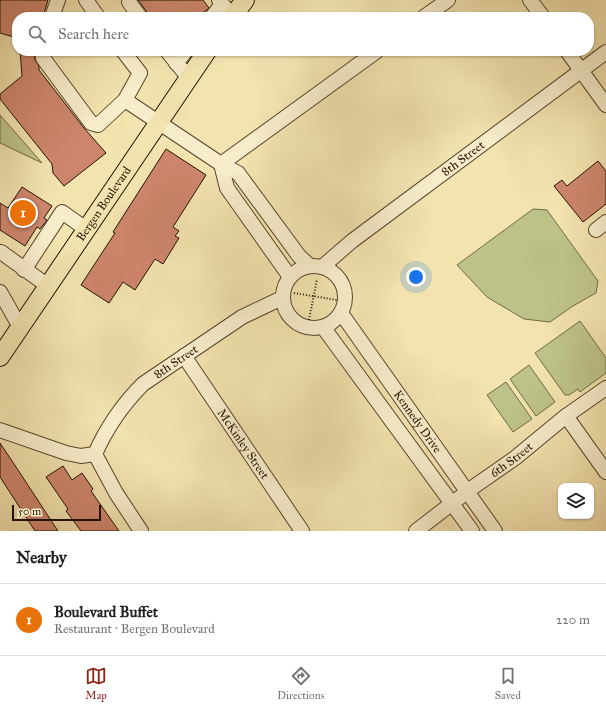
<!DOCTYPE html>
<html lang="en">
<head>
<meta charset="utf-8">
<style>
  body { margin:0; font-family:"IM FELL Great Primer",serif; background:#f2f2f2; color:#202124 }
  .controls { position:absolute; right:12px; bottom:12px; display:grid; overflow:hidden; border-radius:8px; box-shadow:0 1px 3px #0004 }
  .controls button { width:36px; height:36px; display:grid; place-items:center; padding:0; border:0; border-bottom:1px solid #e0e0e0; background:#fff; color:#202124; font:20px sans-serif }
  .scale { position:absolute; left:12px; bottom:10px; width:89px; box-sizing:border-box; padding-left:4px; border:2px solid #251200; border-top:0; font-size:11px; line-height:14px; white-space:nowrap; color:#251200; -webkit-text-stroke:3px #f7edcb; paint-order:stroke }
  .you { position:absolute; left:416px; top:277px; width:14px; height:14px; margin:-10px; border:3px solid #fff; border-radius:50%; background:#1a73e8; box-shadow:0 0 0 6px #1a73e833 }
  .badge { display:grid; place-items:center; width:26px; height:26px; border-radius:50%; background:#8f2418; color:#fff; font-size:13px; font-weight:700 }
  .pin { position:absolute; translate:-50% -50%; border:2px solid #fff; box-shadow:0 1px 4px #0006 }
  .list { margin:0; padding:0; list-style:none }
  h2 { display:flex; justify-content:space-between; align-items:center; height:52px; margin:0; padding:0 16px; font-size:17px }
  h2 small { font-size:13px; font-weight:400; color:#757577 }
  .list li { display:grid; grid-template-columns:26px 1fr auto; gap:12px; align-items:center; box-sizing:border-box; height:72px; padding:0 16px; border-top:1px solid #e0e0e0 }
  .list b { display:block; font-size:15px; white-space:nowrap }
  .list p { margin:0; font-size:13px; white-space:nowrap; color:#757577 }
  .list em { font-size:13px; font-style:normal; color:#757577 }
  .icon { flex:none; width:22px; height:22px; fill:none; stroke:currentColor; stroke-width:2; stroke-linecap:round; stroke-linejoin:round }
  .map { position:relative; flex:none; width:606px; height:531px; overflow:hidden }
  .search { position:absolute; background:#fff; box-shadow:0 1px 3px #0004; left:12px; right:12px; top:12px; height:44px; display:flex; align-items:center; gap:10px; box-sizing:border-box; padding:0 14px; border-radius:16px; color:#757577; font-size:15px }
  .sheet { height:124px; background:#fff }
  nav { display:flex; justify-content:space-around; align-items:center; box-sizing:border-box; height:56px; border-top:1px solid #e0e0e0; background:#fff; font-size:11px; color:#757577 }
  nav a { display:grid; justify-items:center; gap:2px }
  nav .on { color:#8f2418 }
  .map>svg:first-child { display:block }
  .green { fill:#bdc388; stroke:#716a44 }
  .building { fill:#cd866d; stroke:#251200 }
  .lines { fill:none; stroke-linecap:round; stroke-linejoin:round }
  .minor-casing { stroke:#58462c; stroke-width:16 }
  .major-casing { stroke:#251200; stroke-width:20 }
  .path { stroke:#251200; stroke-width:2; stroke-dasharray:1 2; stroke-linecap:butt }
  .minor { stroke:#f7edcb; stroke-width:14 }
  .major { stroke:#f2e3af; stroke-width:18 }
  .labels { text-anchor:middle; stroke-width:3; stroke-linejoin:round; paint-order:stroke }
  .street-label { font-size:12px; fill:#251200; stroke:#f7edcb }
</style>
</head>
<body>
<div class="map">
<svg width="606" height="531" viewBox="0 0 606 531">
  <rect width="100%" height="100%" fill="#f2e3af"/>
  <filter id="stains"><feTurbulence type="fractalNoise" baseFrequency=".005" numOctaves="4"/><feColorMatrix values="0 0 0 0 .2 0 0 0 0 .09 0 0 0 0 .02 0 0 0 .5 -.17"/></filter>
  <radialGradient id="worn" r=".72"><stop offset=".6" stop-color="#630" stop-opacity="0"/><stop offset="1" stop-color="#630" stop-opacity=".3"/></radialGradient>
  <path class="green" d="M0,115L42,163L0,143Z
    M533,209L547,210L598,281L596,293L573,306L550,322L524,319L487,297L457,265Z
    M580,321L606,358V373L580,392L578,389L569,395H565L535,353Z
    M529,365L555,402L536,416L510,379Z
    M506,382L532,419L513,432L487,395Z"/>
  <path class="building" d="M0,0H48L43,17H17V38L0,33Z
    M138,0H203L209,8L197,17H148L147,12Z
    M20,51H34L35,60L39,66V70L84,128L106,153L64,186L53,173L52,164L0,99V94L22,76Z
    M166,149L206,175L173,227L179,231L175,236L179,238L163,264L155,259L135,290L123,282L109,303L81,285L115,233L113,232Z
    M598,161L606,171V204L583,222L554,186L562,180L567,186Z
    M22,187L52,206L44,218L47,220L40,229L37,227L25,246L0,230V203L8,208Z
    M0,443L18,470L58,531H35L0,477Z
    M63,466L72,480L82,473L93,489L91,491L119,531H81L66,511L68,509L46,477Z"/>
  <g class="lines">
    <g class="minor-casing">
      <g id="minor">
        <path d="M86,0L98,17"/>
        <path d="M219,0L232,16"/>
        <path d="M530,0L543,17"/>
        <path d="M129,2L140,17"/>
        <path d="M52,17L58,0"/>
        <path d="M212,17L222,4"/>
        <path d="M424,17L448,0"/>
        <path d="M42,51L43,58L91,123L98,125L125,100L140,73L123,51"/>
        <path d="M167,51L188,77"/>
        <path d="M567,51L606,105"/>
        <path d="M176,63L186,51"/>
        <path d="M125,100L221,164L238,173L299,256L310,266"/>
        <path d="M221,164L377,51"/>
        <path d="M221,164L227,188L290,277"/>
        <path d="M596,230L606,222"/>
        <path d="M0,253L1,252L48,286"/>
        <circle cx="314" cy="297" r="31"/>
        <path id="s1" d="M322,267L352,241L606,52"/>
        <path d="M24,270L62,212L86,229"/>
        <path d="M0,292L20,327"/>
        <path id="s2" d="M341,313L495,531"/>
        <path d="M323,327L472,531"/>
        <path id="s3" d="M184,356L302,531"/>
        <path d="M566,416L606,472"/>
        <path d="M0,430L66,453L81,456L95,454L116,493L141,531"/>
        <path id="s4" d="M95,454C106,429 124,403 143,384L242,317L282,298"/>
        <path id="s5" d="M416,531L472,488L515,458L566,416L606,388"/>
      </g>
    </g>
    <g class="major-casing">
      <g id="major">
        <path d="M232,17L245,0"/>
        <path id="s6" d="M0,357L207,51"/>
      </g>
    </g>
    <path class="path" d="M294,293L337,300
      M309,320L317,279"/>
    <use href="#minor" class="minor"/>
    <use href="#major" class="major"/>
  </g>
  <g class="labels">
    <g class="street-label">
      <text dy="4" stroke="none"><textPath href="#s1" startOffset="178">8th Street</textPath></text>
      <text dy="4" stroke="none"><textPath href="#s6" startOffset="185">Bergen Boulevard</textPath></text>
      <text dy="4" stroke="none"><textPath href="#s4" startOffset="125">8th Street</textPath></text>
      <text dy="4" stroke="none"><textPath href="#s2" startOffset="133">Kennedy Drive</textPath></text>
      <text dy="4" stroke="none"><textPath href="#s3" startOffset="106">McKinley Street</textPath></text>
      <text dy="4" stroke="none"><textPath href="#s5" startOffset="119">6th Street</textPath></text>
    </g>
  </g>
  <rect width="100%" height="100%" filter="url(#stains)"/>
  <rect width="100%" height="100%" fill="url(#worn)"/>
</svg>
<div class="controls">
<button><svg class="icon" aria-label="layers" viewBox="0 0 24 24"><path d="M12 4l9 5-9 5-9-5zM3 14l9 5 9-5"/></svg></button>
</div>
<div class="scale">50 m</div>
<div class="you"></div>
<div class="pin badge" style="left:23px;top:213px;background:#e8710a">1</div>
<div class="search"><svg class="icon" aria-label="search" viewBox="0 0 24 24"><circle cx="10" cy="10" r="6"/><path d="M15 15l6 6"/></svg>Search here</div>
</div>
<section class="sheet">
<h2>Nearby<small></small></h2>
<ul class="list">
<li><span class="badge" style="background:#e8710a">1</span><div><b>Boulevard Buffet</b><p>Restaurant · Bergen Boulevard</p></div><em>220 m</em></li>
</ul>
</section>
<nav>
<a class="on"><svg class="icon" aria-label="map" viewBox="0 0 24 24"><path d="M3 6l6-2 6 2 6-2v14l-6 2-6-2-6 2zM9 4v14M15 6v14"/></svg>Map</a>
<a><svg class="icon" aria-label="directions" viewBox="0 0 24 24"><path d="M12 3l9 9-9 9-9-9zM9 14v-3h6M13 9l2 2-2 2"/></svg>Directions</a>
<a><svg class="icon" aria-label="saved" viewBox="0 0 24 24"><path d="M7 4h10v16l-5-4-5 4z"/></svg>Saved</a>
</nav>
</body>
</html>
